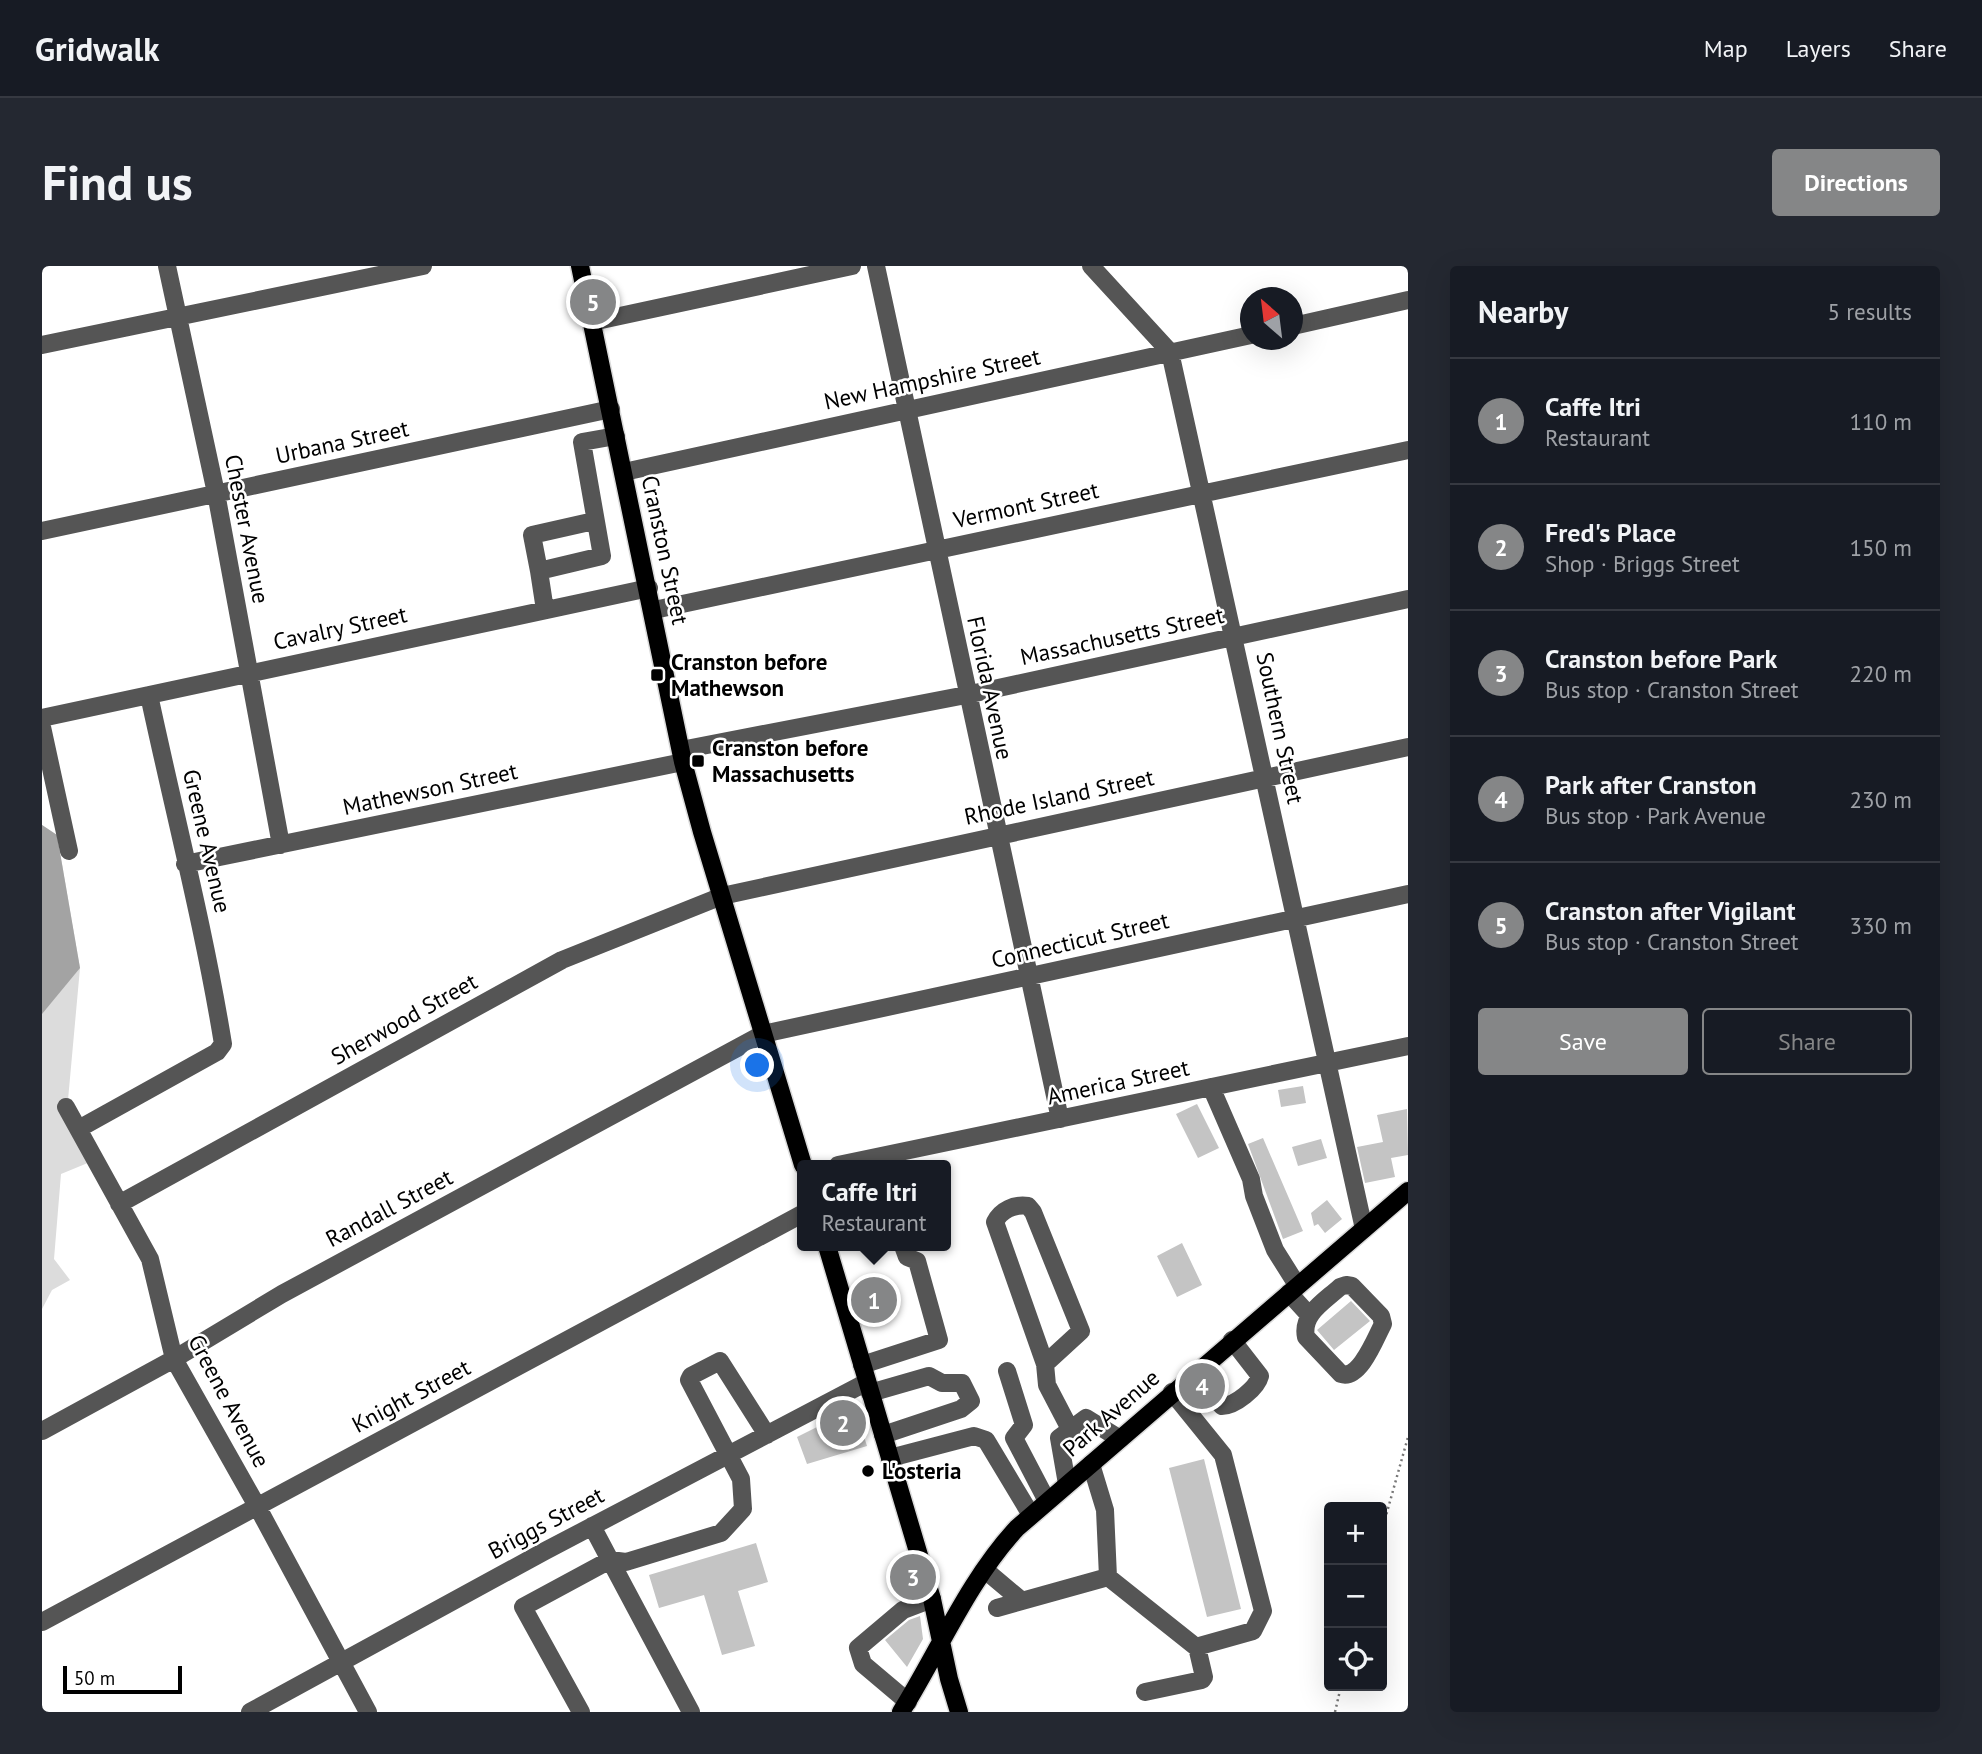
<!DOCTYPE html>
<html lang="en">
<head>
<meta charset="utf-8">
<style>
  body { margin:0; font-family:"PT Sans",sans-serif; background:#242831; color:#f1f3f6 }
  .controls { position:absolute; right:21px; bottom:21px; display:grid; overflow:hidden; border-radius:7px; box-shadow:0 7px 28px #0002 }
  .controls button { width:63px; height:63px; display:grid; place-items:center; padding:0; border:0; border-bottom:2px solid #363941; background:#171b24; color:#f1f3f6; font:35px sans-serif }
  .compass { position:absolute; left:1198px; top:21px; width:63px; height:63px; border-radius:50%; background:#171b24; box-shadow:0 7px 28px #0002; rotate:332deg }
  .scale { position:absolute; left:21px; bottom:18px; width:119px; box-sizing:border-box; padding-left:7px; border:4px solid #000; border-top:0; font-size:19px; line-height:24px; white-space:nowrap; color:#000; -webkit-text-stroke:5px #fff; paint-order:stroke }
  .you { position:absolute; left:716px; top:800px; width:24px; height:24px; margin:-18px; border:5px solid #fff; border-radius:50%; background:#1a73e8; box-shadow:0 0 0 10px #1a73e833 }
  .badge { display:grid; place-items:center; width:46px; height:46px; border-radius:50%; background:#858687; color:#fff; font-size:23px; font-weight:700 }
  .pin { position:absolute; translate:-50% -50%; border:4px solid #fff; box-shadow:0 2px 7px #0006 }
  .popup { position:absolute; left:755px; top:894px; width:154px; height:91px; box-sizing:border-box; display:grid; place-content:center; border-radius:7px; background:#171b24; filter:drop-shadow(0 2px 5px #0005); font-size:23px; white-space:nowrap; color:#9ea1a6 }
  .popup b { font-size:26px; color:#f1f3f6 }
  .popup::after { content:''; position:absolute; left:50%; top:100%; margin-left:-14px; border:14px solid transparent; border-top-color:#171b24 }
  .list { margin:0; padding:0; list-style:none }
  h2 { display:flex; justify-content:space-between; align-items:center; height:91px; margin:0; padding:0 28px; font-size:30px }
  h2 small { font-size:23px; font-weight:400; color:#9ea1a6 }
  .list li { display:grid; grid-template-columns:46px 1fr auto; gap:21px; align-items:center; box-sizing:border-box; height:126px; padding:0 28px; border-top:2px solid #363941 }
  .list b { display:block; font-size:26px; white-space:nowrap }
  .list p { margin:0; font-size:23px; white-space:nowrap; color:#9ea1a6 }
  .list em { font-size:23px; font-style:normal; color:#9ea1a6 }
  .actions { display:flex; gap:14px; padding:21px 28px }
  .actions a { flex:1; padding:16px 0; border:2px solid #858687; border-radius:7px; text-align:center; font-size:24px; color:#858687 }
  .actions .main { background:#858687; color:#fff }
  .icon { flex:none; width:38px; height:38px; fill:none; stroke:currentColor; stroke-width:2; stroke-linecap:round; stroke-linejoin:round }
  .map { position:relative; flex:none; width:1366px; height:1446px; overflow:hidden; border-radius:7px }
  header { display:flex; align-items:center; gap:42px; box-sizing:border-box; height:98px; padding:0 35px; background:#171b24; border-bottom:2px solid #363941 }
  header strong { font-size:33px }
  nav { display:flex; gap:38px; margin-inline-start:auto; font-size:24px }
  .intro { display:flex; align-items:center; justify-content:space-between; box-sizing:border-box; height:168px; padding:0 42px }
  h1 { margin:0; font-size:49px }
  .button { padding:18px 32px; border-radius:7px; background:#858687; color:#fff; font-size:24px; font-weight:700 }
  main { display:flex; gap:42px; padding:0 42px }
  aside { flex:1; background:#171b24; border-radius:7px; box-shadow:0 7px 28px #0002 }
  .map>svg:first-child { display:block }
  .green { fill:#dcdcdc }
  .water { fill:#a3a3a3 }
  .building { fill:#c4c4c4 }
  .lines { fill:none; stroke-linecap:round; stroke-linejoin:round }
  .major-casing { stroke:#dbdbdb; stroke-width:21 }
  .path { stroke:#777; stroke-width:2.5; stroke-dasharray:2 3.5; stroke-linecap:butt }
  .minor { stroke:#555; stroke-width:18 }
  .major { stroke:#000; stroke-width:18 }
  .poi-dot { fill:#000; stroke:#fff; stroke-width:2.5 }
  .labels { text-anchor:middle; stroke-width:5; stroke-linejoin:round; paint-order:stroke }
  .street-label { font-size:23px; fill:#000; stroke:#fff }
  .poi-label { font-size:23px; font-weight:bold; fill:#000; stroke:#fff; text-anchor:start }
</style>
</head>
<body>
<header>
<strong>Gridwalk</strong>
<nav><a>Map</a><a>Layers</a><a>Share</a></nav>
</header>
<div class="intro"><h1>Find us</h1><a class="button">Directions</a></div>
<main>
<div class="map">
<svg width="1366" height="1446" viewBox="0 0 1366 1446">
  <rect width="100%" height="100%" fill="#fff"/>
  <path class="green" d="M0,559L15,569L38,702L26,834L53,894L19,908L12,993L28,1014L10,1024L0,1043Z"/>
  <path class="water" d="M0,559L15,569L38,702L0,748Z"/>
  <path class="building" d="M1261,820L1264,837L1239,841L1236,824Z
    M1155,838L1177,882L1156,892L1134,848Z
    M1365,843L1366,889L1349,892L1353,911L1323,917L1315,881L1341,876L1335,849Z
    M1221,872L1261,965L1241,973L1206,878Z
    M1279,873L1285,892L1256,900L1250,881Z
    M1285,934L1300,953L1283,967L1276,958L1272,960L1269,947Z
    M1140,977L1160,1019L1135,1031L1115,990Z
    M1309,1035L1328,1055L1292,1084L1275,1064Z
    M813,1142L825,1180L765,1198L755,1171Z
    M1162,1193L1199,1343L1165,1351L1127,1202Z
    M714,1277L726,1316L696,1325L713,1380L680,1389L662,1329L617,1342L607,1309Z
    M878,1350L881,1373L865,1401L843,1374L867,1354Z"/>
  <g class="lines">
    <g class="major-casing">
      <path id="major" d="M538,0L641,496L660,566L761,899
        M785,980L890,1333L907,1413L917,1446
        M859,1446C897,1385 926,1315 975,1262L1366,925"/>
    </g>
    <path class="path" d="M1340,1264L1366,1171
      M1293,1446L1299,1420"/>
    <path class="minor" d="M125,0L174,227L239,579
      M834,0L1018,853
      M1049,0L1128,86L1322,963
      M550,56L810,0
      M1251,60L1366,34
      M0,79L381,0
      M582,206L1209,69
      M0,265L569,143
      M497,305L490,269L552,255
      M503,344L497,305L560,290L540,176L574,170
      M612,344L1366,184
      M0,452L607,322
      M0,461L27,585
      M639,484L924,429L1366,333
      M143,598L641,496
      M1169,821L1209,913L1212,930L1233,984L1255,1019
      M24,841L108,993L132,1093L215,1240L326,1446
      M40,861L175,786L181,778C162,661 132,546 107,429
      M796,899L1366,780
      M77,938L520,694L680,630L1366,481
      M1304,1019L1310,1020L1339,1050L1341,1058C1333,1073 1318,1114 1299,1108L1264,1071C1259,1048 1283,1035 1298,1021Z
      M1247,1027L1267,1049
      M1003,1098L1039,1065L991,946L986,940C972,938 959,944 953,956L1003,1098L1005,1119L1029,1165
      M820,1099L897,1074L875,995L865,991L861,980
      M965,1105L982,1159L972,1172L1005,1235
      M1152,1108L1180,1140C1193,1140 1215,1122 1218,1110L1190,1074
      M828,1127L887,1110L900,1117H920L929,1135L919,1143L841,1169
      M0,1165L132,1093L240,1028L721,768L1366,628
      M848,1192L932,1170L944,1174L989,1249
      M1049,1198L1063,1244L1066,1311L1154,1381L1211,1365L1221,1345L1181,1189L1130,1126
      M1025,1218L1017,1172L1044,1152L1078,1173
      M550,1260L568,1294L584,1296L679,1267L701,1243L699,1213L647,1114L649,1110L678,1095L725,1169
      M943,1304L980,1335
      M955,1342L1066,1311
      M0,1356L760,948
      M1103,1426L1160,1414L1162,1411L1155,1381
      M866,1436L821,1398L816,1382L861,1344L890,1333
      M208,1446L503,1285L825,1116
      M539,1446L481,1341L568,1294L649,1446"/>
    <use href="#major" class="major"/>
  </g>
  <g class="poi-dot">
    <rect x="608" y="402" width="14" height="14" rx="3.5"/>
    <rect x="649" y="488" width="14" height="14" rx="3.5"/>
    <circle cx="826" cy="1205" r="7"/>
  </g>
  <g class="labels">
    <g class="street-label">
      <text transform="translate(890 113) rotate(-12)" y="8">New Hampshire Street</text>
      <text transform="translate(300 176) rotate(-12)" y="8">Urbana Street</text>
      <text transform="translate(984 239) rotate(-12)" y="8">Vermont Street</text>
      <text transform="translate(205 263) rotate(79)" y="8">Chester Avenue</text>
      <text transform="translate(623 284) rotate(78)" y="8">Cranston Street</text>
      <text transform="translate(298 362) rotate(-12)" y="8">Cavalry Street</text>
      <text transform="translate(1080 370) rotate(-12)" y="8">Massachusetts Street</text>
      <text transform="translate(948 422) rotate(78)" y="8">Florida Avenue</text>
      <text transform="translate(1238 462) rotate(78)" y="8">Southern Street</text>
      <text transform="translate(388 523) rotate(-12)" y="8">Mathewson Street</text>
      <text transform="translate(1017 531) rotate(-12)" y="8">Rhode Island Street</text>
      <text transform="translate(165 575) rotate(77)" y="8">Greene Avenue</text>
      <text transform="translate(1038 674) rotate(-13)" y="8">Connecticut Street</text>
      <text transform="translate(362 753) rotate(-29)" y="8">Sherwood Street</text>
      <text transform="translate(1076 816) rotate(-12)" y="8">America Street</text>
      <text transform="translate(347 942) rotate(-28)" y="8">Randall Street</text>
      <text transform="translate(369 1130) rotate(-28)" y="8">Knight Street</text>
      <text transform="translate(187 1135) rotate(62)" y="8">Greene Avenue</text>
      <text transform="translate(1069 1147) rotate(-41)" y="8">Park Avenue</text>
      <text transform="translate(504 1257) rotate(-28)" y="8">Briggs Street</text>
    </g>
    <g class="poi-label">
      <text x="629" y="404">Cranston before<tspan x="629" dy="26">Mathewson</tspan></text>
      <text x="670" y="490">Cranston before<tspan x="670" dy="26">Massachusetts</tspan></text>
      <text x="840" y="1213">L'osteria</text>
    </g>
  </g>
</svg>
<div class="controls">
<button>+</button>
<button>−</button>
<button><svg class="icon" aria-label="locate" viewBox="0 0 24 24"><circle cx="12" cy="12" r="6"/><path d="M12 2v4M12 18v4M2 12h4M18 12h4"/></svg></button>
</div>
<svg class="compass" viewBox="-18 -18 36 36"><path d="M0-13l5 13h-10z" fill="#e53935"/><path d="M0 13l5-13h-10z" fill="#9ea1a6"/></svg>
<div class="scale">50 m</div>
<div class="you"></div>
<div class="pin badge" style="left:832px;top:1034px">1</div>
<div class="popup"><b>Caffe Itri</b>Restaurant</div>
<div class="pin badge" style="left:801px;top:1157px">2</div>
<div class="pin badge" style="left:871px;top:1311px">3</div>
<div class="pin badge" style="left:1160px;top:1120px">4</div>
<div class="pin badge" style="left:551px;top:36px">5</div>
</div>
<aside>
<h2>Nearby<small>5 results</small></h2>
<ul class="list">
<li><span class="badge">1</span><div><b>Caffe Itri</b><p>Restaurant</p></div><em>110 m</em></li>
<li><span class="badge">2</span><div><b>Fred's Place</b><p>Shop · Briggs Street</p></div><em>150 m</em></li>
<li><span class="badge">3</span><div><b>Cranston before Park</b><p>Bus stop · Cranston Street</p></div><em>220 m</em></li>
<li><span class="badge">4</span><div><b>Park after Cranston</b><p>Bus stop · Park Avenue</p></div><em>230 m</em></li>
<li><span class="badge">5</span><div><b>Cranston after Vigilant</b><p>Bus stop · Cranston Street</p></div><em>330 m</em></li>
</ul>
<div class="actions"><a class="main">Save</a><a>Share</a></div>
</aside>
</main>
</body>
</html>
